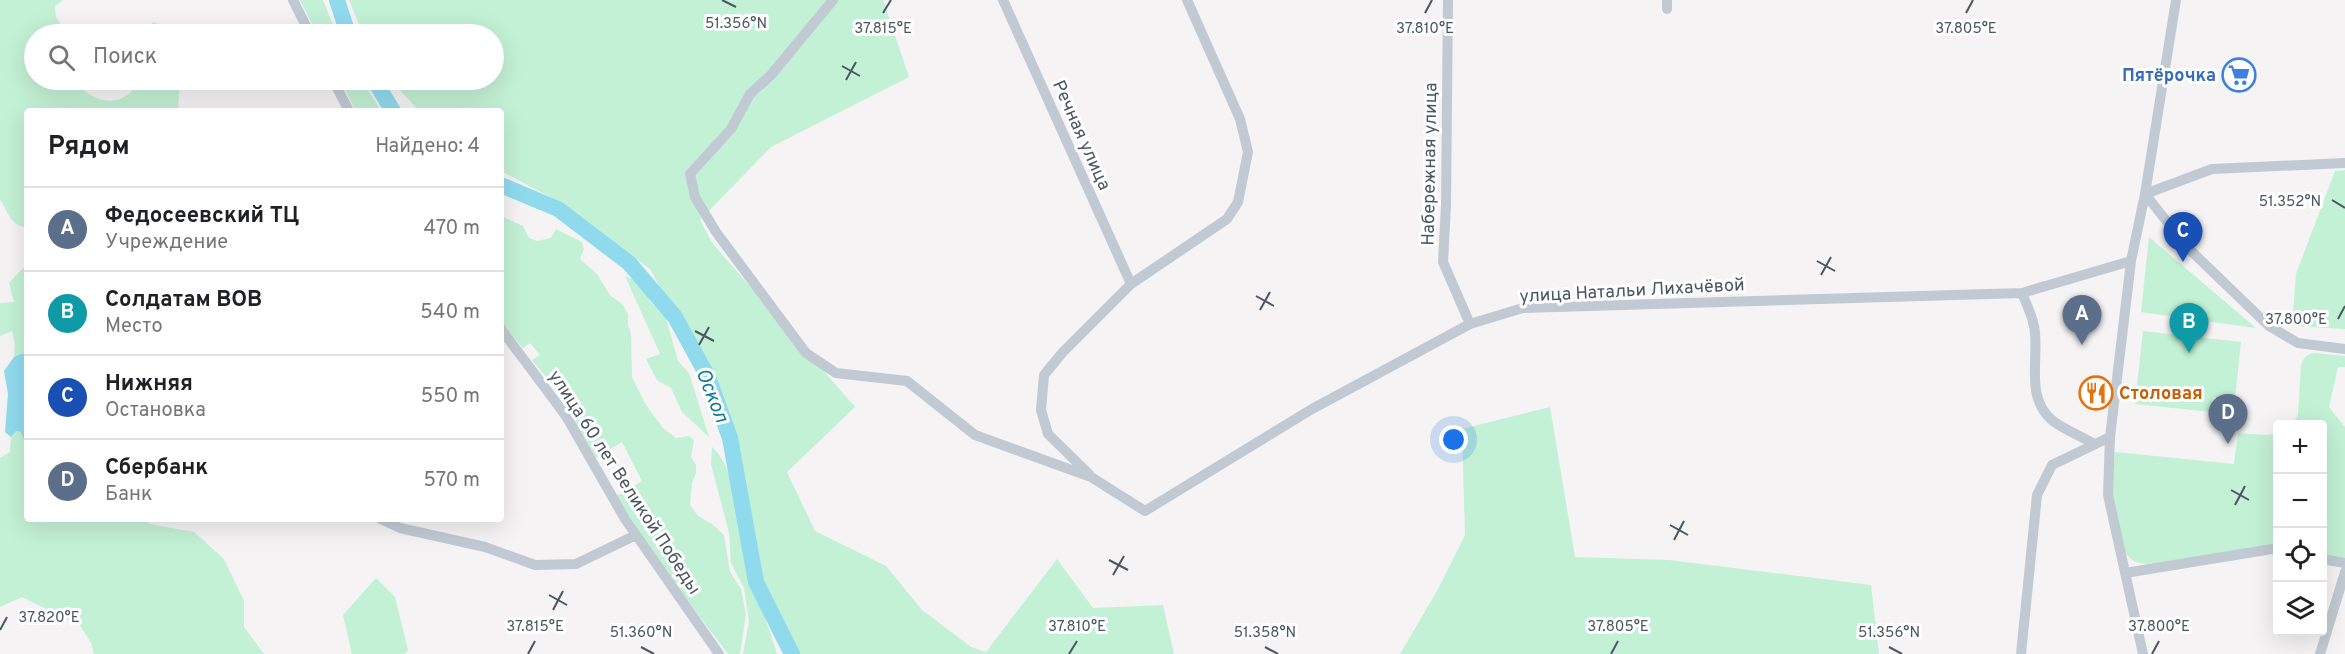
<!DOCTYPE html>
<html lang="ru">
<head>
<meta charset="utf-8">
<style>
  body { margin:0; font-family:Overpass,sans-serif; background:#f6f6f6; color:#202124 }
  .controls { position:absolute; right:18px; bottom:18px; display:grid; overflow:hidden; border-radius:6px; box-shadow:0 6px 24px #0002 }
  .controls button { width:54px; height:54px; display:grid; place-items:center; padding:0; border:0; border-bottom:2px solid #e0e0e0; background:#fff; color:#202124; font:30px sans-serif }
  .you { position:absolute; left:1454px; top:440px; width:21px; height:21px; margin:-15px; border:4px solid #fff; border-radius:50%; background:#1a73e8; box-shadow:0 0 0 9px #1a73e833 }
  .badge { display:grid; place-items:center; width:39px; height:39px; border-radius:50%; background:#d93025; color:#fff; font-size:20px; font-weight:700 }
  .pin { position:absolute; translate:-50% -50px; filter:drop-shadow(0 2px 3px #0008) }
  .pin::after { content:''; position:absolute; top:32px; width:21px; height:18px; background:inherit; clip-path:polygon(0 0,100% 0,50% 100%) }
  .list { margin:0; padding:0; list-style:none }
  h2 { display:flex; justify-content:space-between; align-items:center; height:78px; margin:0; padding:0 24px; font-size:26px }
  h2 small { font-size:20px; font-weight:400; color:#757577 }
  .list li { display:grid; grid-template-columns:39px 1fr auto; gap:18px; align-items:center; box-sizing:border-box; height:84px; padding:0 24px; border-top:2px solid #e0e0e0 }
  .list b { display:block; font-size:22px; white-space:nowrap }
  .list p { margin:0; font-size:20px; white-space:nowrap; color:#757577 }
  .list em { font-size:20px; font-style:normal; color:#757577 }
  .icon { flex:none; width:33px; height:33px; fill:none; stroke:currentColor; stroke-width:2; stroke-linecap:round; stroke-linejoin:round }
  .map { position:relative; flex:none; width:2345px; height:654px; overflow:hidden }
  .search { position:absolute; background:#fff; box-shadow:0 6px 24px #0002; left:24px; top:24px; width:480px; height:66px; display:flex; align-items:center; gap:15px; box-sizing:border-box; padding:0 21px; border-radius:33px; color:#757577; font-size:22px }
  .panel { position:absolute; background:#fff; box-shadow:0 6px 24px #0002; left:24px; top:108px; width:480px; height:414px; border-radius:6px }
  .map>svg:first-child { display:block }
  .green { fill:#c3f1d5 }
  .water { fill:#90daee }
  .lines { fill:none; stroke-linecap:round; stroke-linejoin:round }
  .river { stroke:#90daee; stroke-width:16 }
  .minor { stroke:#c1cad2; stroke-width:10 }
  .ticks { fill:none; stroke:#4a5661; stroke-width:2 }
  .labels { text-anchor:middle; stroke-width:6; stroke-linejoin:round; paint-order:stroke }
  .shop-label { font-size:18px; font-weight:bold; fill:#366cbe; stroke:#fff; text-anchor:end }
  .street-label { font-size:18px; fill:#4a5661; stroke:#fff }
  .food-label { font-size:18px; font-weight:bold; fill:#c56008; stroke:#fff; text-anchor:start }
  .water-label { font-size:20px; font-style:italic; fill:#0c7c9b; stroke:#fff }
  .ticks-label { font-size:15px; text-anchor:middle; fill:#4a5661; stroke:#fff; stroke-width:6; stroke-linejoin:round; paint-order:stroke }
</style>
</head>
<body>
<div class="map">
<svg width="2345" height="654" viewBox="0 0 2345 654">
  <rect width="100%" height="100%" fill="#f5f3f3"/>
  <path class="green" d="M0,0H63L55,6L56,17L67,34H34V80H73C91,100 113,110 135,89L133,80H180L178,111H27V227C11,227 8,211 0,200Z
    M300,0H323L337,34H317Z
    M349,0H883L909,77L771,147L700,220L713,244L855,407L787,472L815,531L886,566L922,610L971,647L986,652L1057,559L1093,608L1163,605L1174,654H792L756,582L730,438L708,377L650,269L550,197L501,171V111H419L391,80H494V34H363Z
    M153,22L183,34H146Z
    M340,80H362L381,111H356Z
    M2345,170V329L2292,326L2296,274L2335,171Z
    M501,216L523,226L529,238L537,241L551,238L556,229L582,242L584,249L580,259L597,274L610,295L623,305L628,314V325L631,334L632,377L646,405L663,428L676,438L689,436L694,440L691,457L696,465V473L692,483L690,505L698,516L712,524L724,535L730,572L741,589L746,614L740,654H728L670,578L616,496L642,481L622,442L596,458L551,383L532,360L540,355L530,343L523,348L501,322Z
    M2149,237L2256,328L2141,312Z
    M23,268H27V354L14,357L15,344L12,331L0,336V303L14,302L9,283Z
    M625,276L640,283L650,301L666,318L678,361L689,373L709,437L682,412L671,388L657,380L646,359L660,354Z
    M2143,331L2241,342L2235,399L2213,397L2211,412L2135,404Z
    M2315,353L2345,356V367H2338L2329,407L2345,427V559L2323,554L2322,424H2292L2298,415L2301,365C2304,357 2306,354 2315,353Z
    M1550,407L1575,557L1669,560L1871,585L1879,654H1400L1437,591L1465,535L1462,429Z
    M16,431L22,432L27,447V519H147L149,524L194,532L224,559L244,601V627L264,654H94L91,643L78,622L68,620L22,597L0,607V458L10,452L11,437Z
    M2238,433L2267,435L2277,433V545L2149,564C2138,564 2130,561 2124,551L2112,493L2115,452L2234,464Z
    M712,447C737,468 745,545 753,578C760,604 769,629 777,654H743L749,622L744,588L731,563L729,533L711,464Z
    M376,578L395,597L408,650L405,654H352L343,615Z"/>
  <path class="water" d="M21,354H27V447L21,432L16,431L11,437L5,432L8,394L4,371L14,357Z"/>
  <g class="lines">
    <path class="river" d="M337,0L348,34
      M374,80L393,111
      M501,185L558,209L629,263L675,317L708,377L730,438L756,582L792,654"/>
    <path class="minor" d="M293,0L310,34
      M833,0L771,75L750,94L731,129L690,174L695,197L716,232L806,353L836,373L907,381L975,435L1091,477L1145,511L1312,409L1470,324L1523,308L2022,293L2131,261
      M1003,0L1131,284
      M1448,0L1446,205L1443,262L1470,324
      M1667,9V0
      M333,80L349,111
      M2345,163L2212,169L2145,194L2188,248L2269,326L2298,343L2345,349
      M2022,293C2027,306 2034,318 2035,333C2038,362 2026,400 2053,421C2065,430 2081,436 2094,444
      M501,329L566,416L625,519L719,654
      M1089,474L1048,434L1041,410L1044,375L1063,352L1131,284L1227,219L1238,202L1248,152L1240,119L1187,0
      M381,519L400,528L485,547L535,565L576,564L636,535
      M2322,559L2345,563
      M2125,573L2272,549L2278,550
      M2021,654L2037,495L2052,465L2110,437
      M2143,654L2108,495L2110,437L2131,261L2145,194L2176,0
      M2320,654L2345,572"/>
  </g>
  <path class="ticks" d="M722,0L736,7M883,13L891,0M1425,13L1432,0M1966,13L1973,0M842,66L860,76M846,80L856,62M2332,200L2345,208M1817,261L1835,271M1821,275L1831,257M1256,296L1274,306M1260,310L1270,292M2338,319L2345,306M695,331L714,341M699,345L709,327M2231,490L2249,500M2235,505L2245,486M1670,525L1688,535M1674,540L1684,521M1109,560L1128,570M1113,575L1124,556M549,595L567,605M553,610L563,591M0,630L7,617M641,647L654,654M1265,647L1278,654M1889,647L1902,654M528,654L535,641M1069,654L1077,641M1611,654L1618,641M2152,654L2159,641"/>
  <defs>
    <g id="supermarket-ring" transform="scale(1.725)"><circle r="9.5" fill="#fff" stroke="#3f7fe0" stroke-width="1.5"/><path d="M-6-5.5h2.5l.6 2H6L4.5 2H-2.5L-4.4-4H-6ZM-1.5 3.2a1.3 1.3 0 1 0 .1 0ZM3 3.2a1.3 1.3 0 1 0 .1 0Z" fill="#3f7fe0"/></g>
    <g id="restaurant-ring" transform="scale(1.725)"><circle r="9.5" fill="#fff" stroke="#e8710a" stroke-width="1.5"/><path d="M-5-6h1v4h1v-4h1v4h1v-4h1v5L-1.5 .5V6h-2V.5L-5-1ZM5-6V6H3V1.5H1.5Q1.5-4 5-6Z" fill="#e8710a"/></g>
  </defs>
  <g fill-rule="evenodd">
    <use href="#supermarket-ring" x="2239" y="75"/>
    <use href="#restaurant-ring" x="2096" y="393"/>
  </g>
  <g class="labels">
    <g class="shop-label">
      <text x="2216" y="81">Пятёрочка</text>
    </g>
    <g class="street-label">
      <text transform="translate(1082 135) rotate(66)" y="6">Речная улица</text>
      <text transform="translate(1429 164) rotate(-89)" y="6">Набережная улица</text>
      <text transform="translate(1632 290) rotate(-3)" y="6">улица Натальи Лихачёвой</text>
      <text transform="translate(625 482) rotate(57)" y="6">улица 60 лет Великой Победы</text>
    </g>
    <g class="food-label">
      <text x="2119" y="399">Столовая</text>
    </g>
    <g class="water-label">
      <text transform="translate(713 395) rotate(68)" y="7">Оскол</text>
    </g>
  </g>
  <g class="ticks-label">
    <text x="736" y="28">51.356°N</text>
    <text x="883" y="33">37.815°E</text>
    <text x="1425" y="33">37.810°E</text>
    <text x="1966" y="33">37.805°E</text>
    <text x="2290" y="206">51.352°N</text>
    <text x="2296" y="324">37.800°E</text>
    <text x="49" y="622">37.820°E</text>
    <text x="535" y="631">37.815°E</text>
    <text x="1077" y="631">37.810°E</text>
    <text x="1618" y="631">37.805°E</text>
    <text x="2159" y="631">37.800°E</text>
    <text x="641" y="637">51.360°N</text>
    <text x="1265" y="637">51.358°N</text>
    <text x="1889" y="637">51.356°N</text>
  </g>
</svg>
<div class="controls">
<button>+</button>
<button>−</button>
<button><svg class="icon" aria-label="locate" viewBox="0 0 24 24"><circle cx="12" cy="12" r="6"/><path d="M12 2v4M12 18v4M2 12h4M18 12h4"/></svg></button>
<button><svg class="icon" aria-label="layers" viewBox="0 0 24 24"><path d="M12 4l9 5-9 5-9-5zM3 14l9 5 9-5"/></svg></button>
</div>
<div class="you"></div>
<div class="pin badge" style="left:2082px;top:345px;background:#5c6f8a">A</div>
<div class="pin badge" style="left:2189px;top:353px;background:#0f9aa8">B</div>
<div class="pin badge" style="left:2183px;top:262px;background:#1a4fb4">C</div>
<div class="pin badge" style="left:2228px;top:444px;background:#5c6f8a">D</div>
<div class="search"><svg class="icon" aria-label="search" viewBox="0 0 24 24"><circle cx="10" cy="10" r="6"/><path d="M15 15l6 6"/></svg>Поиск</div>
<section class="panel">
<h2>Рядом<small>Найдено: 4</small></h2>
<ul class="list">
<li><span class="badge" style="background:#5c6f8a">A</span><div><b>Федосеевский ТЦ</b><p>Учреждение</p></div><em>470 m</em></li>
<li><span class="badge" style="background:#0f9aa8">B</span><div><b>Солдатам ВОВ</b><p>Место</p></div><em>540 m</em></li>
<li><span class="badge" style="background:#1a4fb4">C</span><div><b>Нижняя</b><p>Остановка</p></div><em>550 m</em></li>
<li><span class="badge" style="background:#5c6f8a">D</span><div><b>Сбербанк</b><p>Банк</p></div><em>570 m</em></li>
</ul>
</section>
</div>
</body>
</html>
